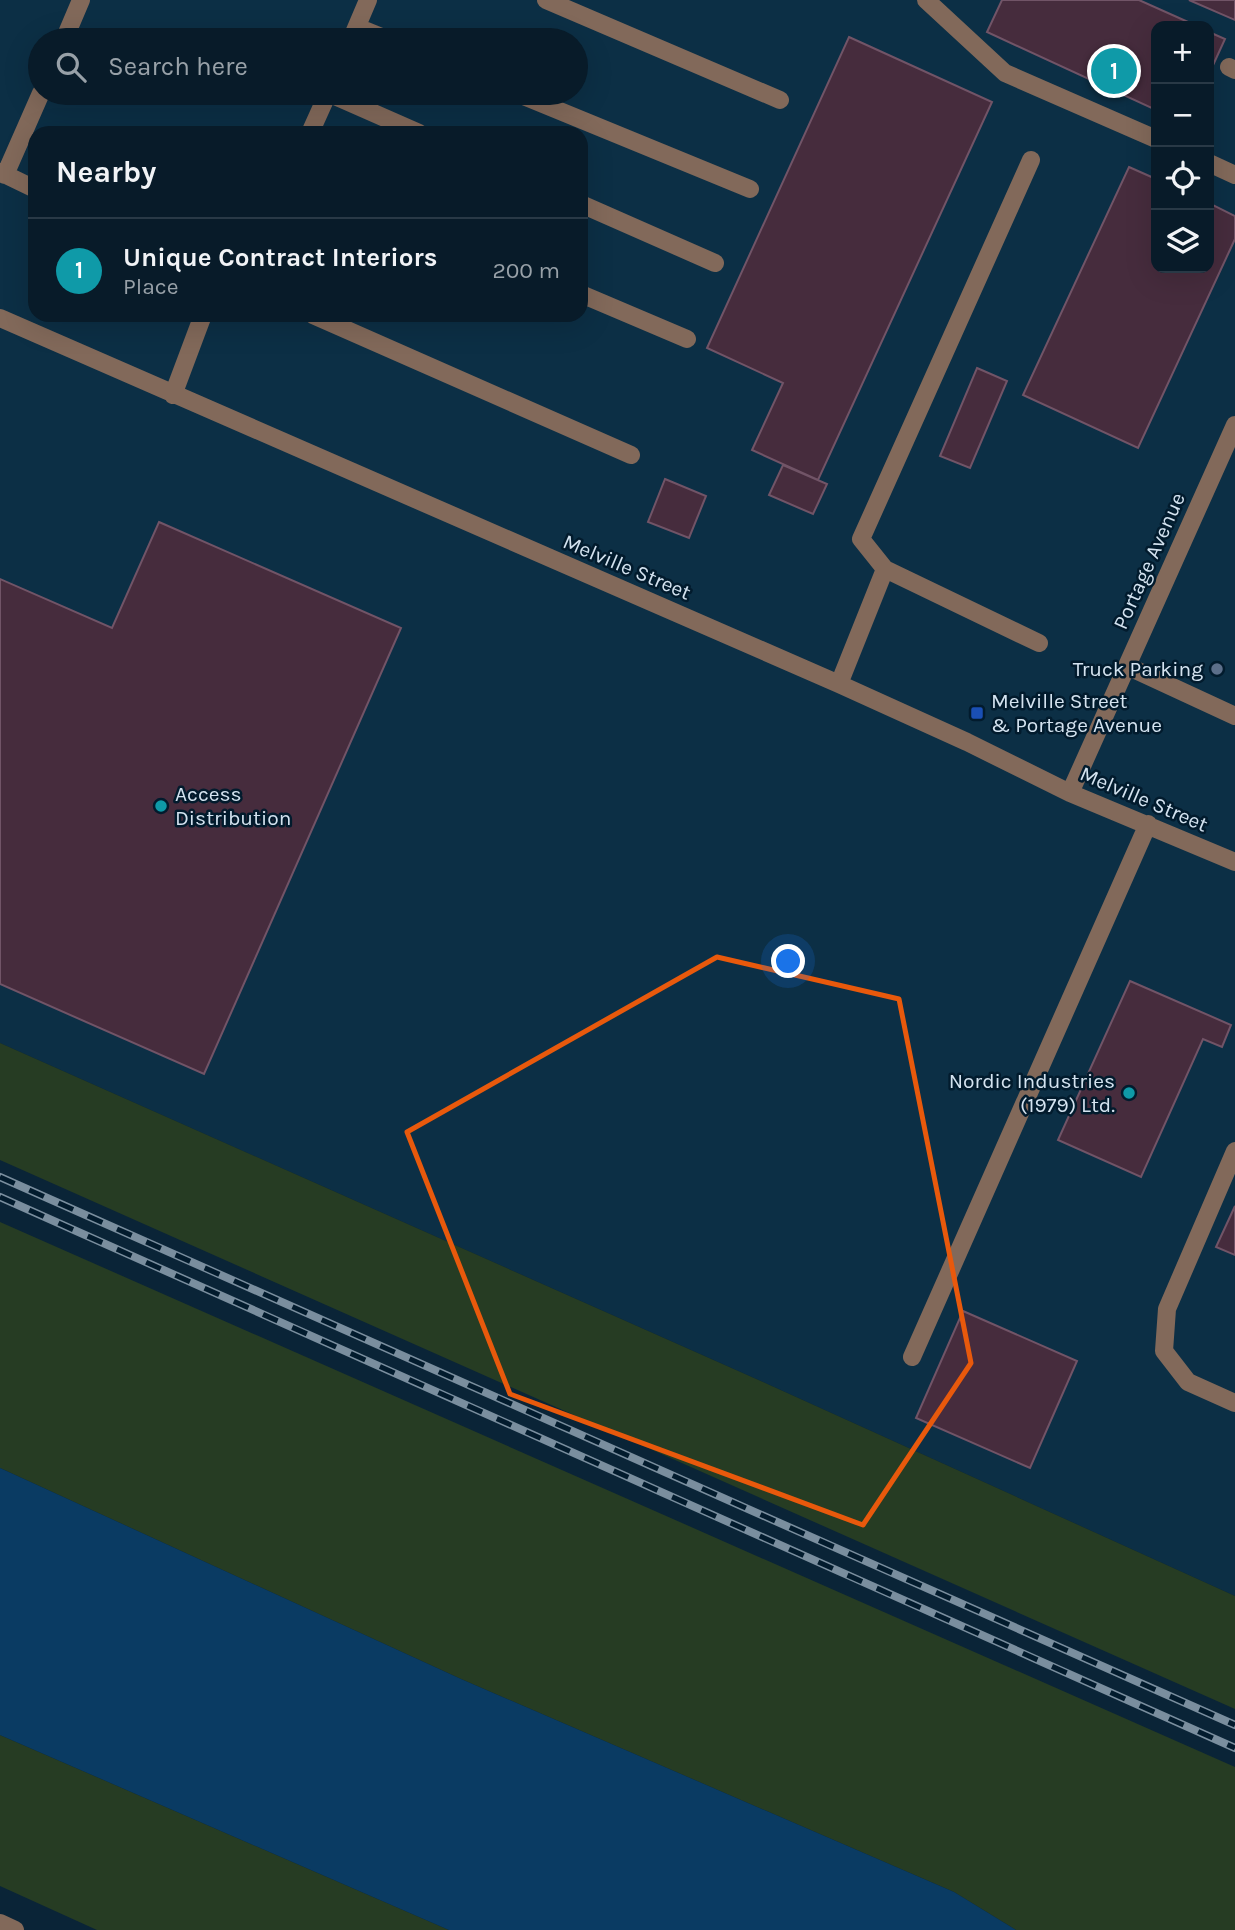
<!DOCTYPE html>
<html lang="en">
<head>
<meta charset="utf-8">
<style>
  body { margin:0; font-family:Karla,sans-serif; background:#112431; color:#f1f3f6 }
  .controls { position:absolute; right:21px; top:21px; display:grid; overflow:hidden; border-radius:14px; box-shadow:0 7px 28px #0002 }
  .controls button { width:63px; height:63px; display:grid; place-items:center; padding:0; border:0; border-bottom:2px solid #293946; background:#081b29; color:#f1f3f6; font:35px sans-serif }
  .you { position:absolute; left:789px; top:962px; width:24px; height:24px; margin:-18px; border:5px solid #fff; border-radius:50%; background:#1a73e8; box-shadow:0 0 0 10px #1a73e833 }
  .badge { display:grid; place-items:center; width:46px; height:46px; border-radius:50%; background:#0b8043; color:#fff; font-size:23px; font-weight:700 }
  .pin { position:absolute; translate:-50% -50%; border:4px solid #fff; box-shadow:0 2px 7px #0006 }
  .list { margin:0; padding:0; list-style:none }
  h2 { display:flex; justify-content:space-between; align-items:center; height:91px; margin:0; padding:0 28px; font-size:30px }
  h2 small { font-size:23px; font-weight:400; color:#98a1a8 }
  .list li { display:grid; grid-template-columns:46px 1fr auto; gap:21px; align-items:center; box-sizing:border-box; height:105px; padding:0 28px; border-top:2px solid #293946 }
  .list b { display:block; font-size:26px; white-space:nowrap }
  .list p { margin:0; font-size:23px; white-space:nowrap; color:#98a1a8 }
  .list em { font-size:23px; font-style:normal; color:#98a1a8 }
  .icon { flex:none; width:38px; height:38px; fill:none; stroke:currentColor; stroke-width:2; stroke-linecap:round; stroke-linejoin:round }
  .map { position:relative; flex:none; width:1235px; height:1930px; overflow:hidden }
  .search { position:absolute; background:#081b29; box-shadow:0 7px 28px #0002; left:28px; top:28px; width:560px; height:77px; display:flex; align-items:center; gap:18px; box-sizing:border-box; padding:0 24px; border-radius:38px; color:#98a1a8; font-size:26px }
  .panel { position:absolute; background:#081b29; box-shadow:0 7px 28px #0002; left:28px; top:126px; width:560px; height:196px; border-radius:21px }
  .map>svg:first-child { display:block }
  .built { fill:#0c2f45; fill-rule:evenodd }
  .green { fill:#263c23 }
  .water { fill:#0a3b63 }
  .building { fill:#462c3d; stroke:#715467; stroke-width:2 }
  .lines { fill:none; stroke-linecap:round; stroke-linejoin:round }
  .minor { stroke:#82695a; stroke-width:18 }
  .rail-casing { stroke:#7a8e9e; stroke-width:8 }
  .rail { stroke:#021b2d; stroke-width:5; stroke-dasharray:16; stroke-linecap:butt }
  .marked { fill:none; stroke:#e8590c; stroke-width:5; stroke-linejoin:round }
  .service-dot { fill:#5c6f8a; stroke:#021b2d; stroke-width:2.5 }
  .transit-dot { fill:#1a4fb4; stroke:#021b2d; stroke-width:2.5 }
  .culture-dot { fill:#0f9aa8; stroke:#021b2d; stroke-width:2.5 }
  .labels { text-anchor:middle; stroke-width:5; stroke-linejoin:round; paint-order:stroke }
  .street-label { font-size:21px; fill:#d4e3f0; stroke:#021b2d }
  .poi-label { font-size:21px; fill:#d4e3f0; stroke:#021b2d; text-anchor:end }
</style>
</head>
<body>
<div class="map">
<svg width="1235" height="1930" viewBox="0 0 1235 1930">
  <rect width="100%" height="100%" fill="#0a2437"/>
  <path class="built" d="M0,0H1235V1596L763,1382L0,1043ZM1156,26H1209V268H1156ZM40,40H576V93H40ZM35,133H581V315H35Z"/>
  <path class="green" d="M0,1043L763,1382L1235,1596V1709L0,1160Z
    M0,1222L1235,1767V1930H1016L954,1892L461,1679L0,1468Z
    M0,1735L449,1930H97L0,1886Z"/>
  <path class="water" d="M0,1468L461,1679L954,1892L1016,1930H449L0,1735Z"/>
  <path class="building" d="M1002,0H1139L1197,26H1156V110L987,32Z
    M1189,0H1235V20Z
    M1209,32L1225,39L1209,74Z
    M849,37L992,102L818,480L752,450L783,383L707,348Z
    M1129,167L1156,179V268H1209V203L1235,216V239L1138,448L1023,395Z
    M977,368L1007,381L970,468L940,456Z
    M783,465L827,484L813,514L769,495Z
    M665,479L706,496L689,538L648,522Z
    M159,522L401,628L204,1074L0,984V579L112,628Z
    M1130,981L1231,1025L1222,1047L1203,1039L1141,1177L1058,1140Z
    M1235,1206V1255L1216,1247Z
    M963,1311L1077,1361L1030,1468L916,1418Z"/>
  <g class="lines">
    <path class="minor" d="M546,0L780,100
      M926,0L1005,73L1156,139
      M357,27L389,40
      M64,40L81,0
      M351,40L368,0
      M1229,67L1235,70
      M328,93L419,133
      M516,93L750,189
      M310,133L328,93
      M1209,163L1235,175
      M0,172L35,189
      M5,175L41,93
      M581,204L715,263
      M581,294L687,339
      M313,315L631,455
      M0,318L839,684L967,742L1070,793L1235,862
      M173,395L203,315
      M885,569L1039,643
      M1127,666L1235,716
      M839,684L885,569L861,539L1031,160
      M1070,793L1235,425
      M1235,1151L1167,1309L1164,1351L1188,1382L1235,1403
      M912,1357L1148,824
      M0,1923L15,1930"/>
    <g class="rail-casing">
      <path id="rail" d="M0,1177L1235,1725
        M0,1197L1235,1748"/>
    </g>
    <use href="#rail" class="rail"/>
  </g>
  <path class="marked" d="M717,957L899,999L971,1363L863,1525L510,1394L407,1132Z"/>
  <circle class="service-dot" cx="1217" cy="669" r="7"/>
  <rect class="transit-dot" x="970" y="706" width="14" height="14" rx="3.5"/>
  <g class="culture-dot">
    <circle cx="161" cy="806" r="7"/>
    <circle cx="1129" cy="1093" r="7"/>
  </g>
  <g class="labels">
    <g class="street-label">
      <text transform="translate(1149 561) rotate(-66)" y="7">Portage Avenue</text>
      <text transform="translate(627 567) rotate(23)" y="7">Melville Street</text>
      <text transform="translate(1144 799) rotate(23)" y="7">Melville Street</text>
    </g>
    <g class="poi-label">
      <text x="1203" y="676">Truck Parking</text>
      <text x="991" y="708" text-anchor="start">Melville Street<tspan x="991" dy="24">&amp; Portage Avenue</tspan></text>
      <text x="175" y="801" text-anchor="start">Access<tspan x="175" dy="24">Distribution</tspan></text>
      <text x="1115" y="1088">Nordic Industries<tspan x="1115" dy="24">(1979) Ltd.</tspan></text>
    </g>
  </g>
</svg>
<div class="controls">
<button>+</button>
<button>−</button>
<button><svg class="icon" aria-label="locate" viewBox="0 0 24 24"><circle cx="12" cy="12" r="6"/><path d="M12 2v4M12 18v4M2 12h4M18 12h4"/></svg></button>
<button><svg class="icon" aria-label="layers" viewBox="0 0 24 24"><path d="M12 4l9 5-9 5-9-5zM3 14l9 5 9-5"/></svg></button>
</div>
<div class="you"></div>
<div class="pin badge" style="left:1114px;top:71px;background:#0f9aa8">1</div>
<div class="search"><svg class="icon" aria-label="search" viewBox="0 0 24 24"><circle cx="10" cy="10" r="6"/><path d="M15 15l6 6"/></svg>Search here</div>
<section class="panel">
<h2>Nearby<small></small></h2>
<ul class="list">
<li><span class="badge" style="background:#0f9aa8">1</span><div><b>Unique Contract Interiors</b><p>Place</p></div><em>200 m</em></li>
</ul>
</section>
</div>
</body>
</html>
